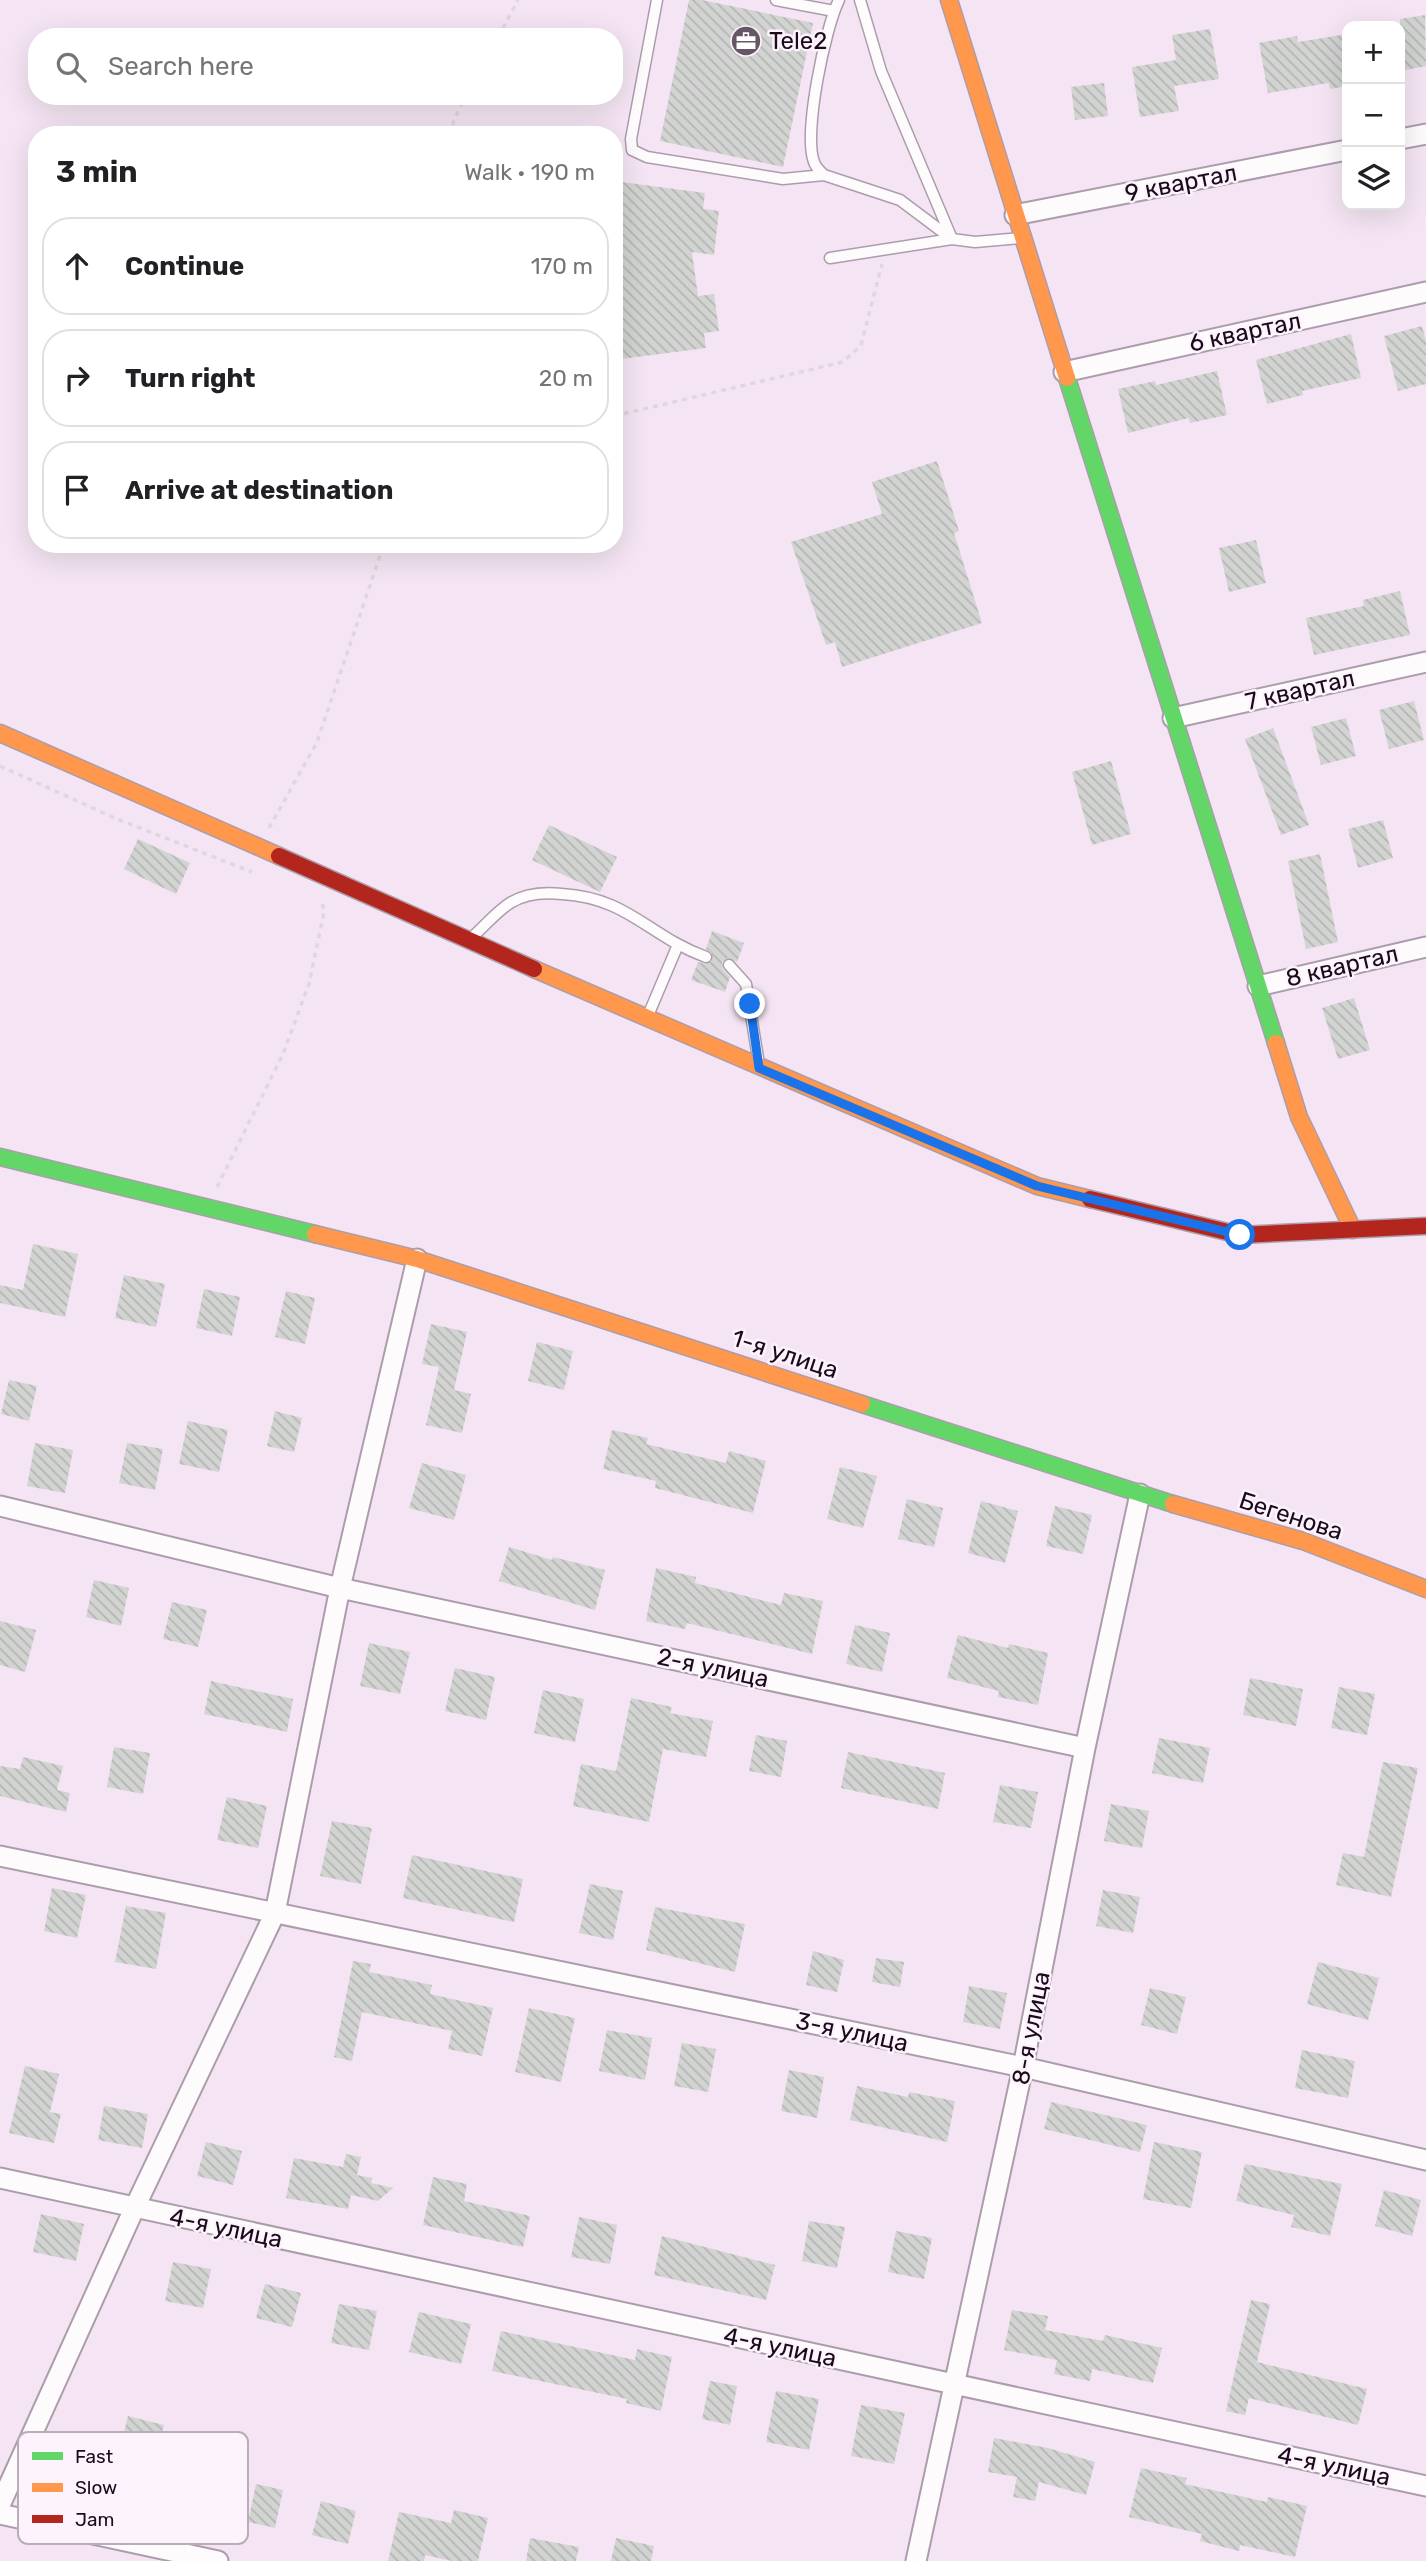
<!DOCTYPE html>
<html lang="en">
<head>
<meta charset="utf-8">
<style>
  body { margin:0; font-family:Rubik,sans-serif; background:#f6f6f6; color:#202124 }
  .controls { position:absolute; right:21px; top:21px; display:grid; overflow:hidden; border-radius:14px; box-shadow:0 7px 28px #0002 }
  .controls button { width:63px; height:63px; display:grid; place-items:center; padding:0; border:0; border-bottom:2px solid #e0e0e0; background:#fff; color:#202124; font:35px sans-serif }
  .stop { position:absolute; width:21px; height:21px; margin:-16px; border:5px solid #1a73e8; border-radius:50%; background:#fff }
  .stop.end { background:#1a73e8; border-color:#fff; box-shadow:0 2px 7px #0008 }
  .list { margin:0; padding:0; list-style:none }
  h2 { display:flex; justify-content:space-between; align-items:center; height:91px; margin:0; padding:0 28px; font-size:30px }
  h2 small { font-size:23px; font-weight:400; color:#757577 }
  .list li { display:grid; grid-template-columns:46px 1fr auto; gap:21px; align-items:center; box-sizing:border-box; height:98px; margin:0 14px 14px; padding:0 14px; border:2px solid #e0e0e0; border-radius:28px }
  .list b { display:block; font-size:26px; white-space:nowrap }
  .list em { font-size:23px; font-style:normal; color:#757577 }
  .icon { flex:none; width:38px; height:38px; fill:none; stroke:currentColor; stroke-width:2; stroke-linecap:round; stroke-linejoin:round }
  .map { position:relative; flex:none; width:1426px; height:2561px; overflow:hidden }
  .search { position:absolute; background:#fff; box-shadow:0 7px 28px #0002; left:28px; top:28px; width:595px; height:77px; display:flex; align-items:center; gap:18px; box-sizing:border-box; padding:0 24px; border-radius:28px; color:#757577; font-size:26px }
  .panel { position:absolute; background:#fff; box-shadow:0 7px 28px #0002; left:28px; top:126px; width:595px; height:427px; border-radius:28px }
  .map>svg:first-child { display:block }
  .building { fill:url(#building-back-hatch) }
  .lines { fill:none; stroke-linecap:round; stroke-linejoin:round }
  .lane-casing { stroke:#ac9dac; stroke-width:13 }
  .street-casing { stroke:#ac9dac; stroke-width:23 }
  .fast-casing { stroke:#ac9dac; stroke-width:19 }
  .slow-casing { stroke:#ac9dac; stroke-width:19 }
  .jam-casing { stroke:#ac9dac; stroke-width:19 }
  .path { stroke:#ded8de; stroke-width:3.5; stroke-dasharray:5 5; stroke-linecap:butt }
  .lane { stroke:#fefbfd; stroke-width:10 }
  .street { stroke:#fefbfd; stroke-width:19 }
  .fast { stroke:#63d668; stroke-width:16 }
  .slow { stroke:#ff974d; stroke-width:16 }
  .jam { stroke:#b3261e; stroke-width:16 }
  .route { stroke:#1a73e8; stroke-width:9 }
  .labels { text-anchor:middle; stroke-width:5; stroke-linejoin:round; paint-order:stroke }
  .poi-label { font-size:24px; fill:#1a0a1a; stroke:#fdf3fc; text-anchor:start }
  .street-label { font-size:24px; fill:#1a0a1a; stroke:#fdf3fc }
  .key { fill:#fdf3fc; stroke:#b9adb8; stroke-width:2 }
  .key-label { font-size:19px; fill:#1a0a1a }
</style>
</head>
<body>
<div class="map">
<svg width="1426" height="2561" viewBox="0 0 1426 2561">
  <defs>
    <pattern id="building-back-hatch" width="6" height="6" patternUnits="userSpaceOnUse" patternTransform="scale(1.75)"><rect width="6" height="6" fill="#d2d4d2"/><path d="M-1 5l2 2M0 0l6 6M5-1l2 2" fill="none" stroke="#b4b5b4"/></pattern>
  </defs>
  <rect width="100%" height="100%" fill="#f5e5f4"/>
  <path class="building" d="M689,0H702L813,23L783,167L660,141Z
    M1425,15L1426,66L1400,71V19Z
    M1210,29L1219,79L1174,86L1179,111L1140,117L1132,67L1176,60L1172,35Z
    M1347,34V86L1330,89L1329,83L1268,93L1259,43L1297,36L1298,42Z
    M1104,83L1108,116L1075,120L1071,87Z
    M614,181L705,193L703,209L719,211L714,255L692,252L698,296L714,294L719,331L704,333L706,348L614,360Z
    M1422,326L1426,341V384L1398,391L1384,336Z
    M1351,334L1361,378L1302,391L1303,395L1267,404L1256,360Z
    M1217,371L1227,415L1190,423L1189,418L1128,433L1118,389L1155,381L1156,385Z
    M937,461L959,531L954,533L982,623L842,667L835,642L826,645L791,542L882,514L872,482Z
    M1256,540L1266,583L1229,592L1219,548Z
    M1400,591L1410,635L1314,655L1306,618L1364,606L1363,600Z
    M1414,701L1424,740L1389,749L1379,710Z
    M1346,718L1356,756L1321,765L1311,727Z
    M1273,728L1309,825L1281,835L1245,739Z
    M1111,761L1131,834L1092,845L1072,772Z
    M1383,820L1393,858L1358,868L1348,829Z
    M549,825L617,857L600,892L532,860Z
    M138,839L190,863L176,894L124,869Z
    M1320,854L1338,942L1306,949L1288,861Z
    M712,931L744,943L737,962L728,958L722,962L723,969L730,977L725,992L691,980L698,962L706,964L712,961V953L706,949Z
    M1354,998L1370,1050L1338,1059L1322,1008Z
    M33,1244L78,1254L65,1317L0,1303V1285L23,1290Z
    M124,1275L165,1284L156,1327L115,1318Z
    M204,1289L240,1297L232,1336L196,1328Z
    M286,1291L315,1298L305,1344L275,1337Z
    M431,1324L467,1332L454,1390L471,1394L462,1433L426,1425L439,1367L422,1364Z
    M537,1342L573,1351L564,1390L528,1381Z
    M9,1380L37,1386L29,1421L1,1414Z
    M275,1411L302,1418L294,1452L267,1446Z
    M188,1421L228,1430L219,1472L179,1464Z
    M612,1430L648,1438L646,1444L726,1463L729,1451L766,1461L753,1513L655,1488L656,1481L603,1469Z
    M35,1443L73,1450L65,1493L27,1486Z
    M127,1443L163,1449L155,1490L119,1483Z
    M422,1463L466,1475L454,1520L409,1508Z
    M840,1467L877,1476L863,1528L827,1519Z
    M907,1499L943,1508L934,1547L898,1539Z
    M981,1501L1018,1511L1005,1563L968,1553Z
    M1055,1506L1092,1515L1083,1554L1046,1546Z
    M509,1547L552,1560L553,1557L605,1570L595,1610L499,1581Z
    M656,1568L696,1577L695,1583L781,1605L784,1593L823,1601L812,1654L687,1623L685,1629L646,1621Z
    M94,1580L129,1588L121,1626L86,1617Z
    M172,1602L207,1610L198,1647L163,1639Z
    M0,1621L36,1630L25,1672L0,1665Z
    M855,1625L890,1633L882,1672L846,1664Z
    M958,1635L1008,1648L1009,1644L1048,1653L1038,1705L998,1697L999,1691L947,1678Z
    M369,1643L410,1652L400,1694L360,1686Z
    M455,1668L495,1677L486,1720L445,1711Z
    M1250,1678L1303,1689L1296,1726L1243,1715Z
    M211,1681L293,1699L287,1732L204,1714Z
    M1339,1687L1375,1694L1367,1735L1331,1728Z
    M543,1690L584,1699L575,1742L534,1733Z
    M631,1698L672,1707L670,1713L713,1721L706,1757L663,1749L649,1822L573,1806L581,1764L616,1771Z
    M756,1735L787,1741L781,1777L749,1771Z
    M1159,1738L1210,1748L1203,1783L1152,1773Z
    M114,1747L150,1753L143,1794L107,1787Z
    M848,1752L945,1773L938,1809L841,1788Z
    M23,1757L63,1766L57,1790L70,1793L66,1812L0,1796V1766L20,1769Z
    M1383,1762L1418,1768L1391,1897L1336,1885L1343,1853L1364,1857Z
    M1000,1785L1038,1792L1031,1828L993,1822Z
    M227,1797L267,1806L258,1848L217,1840Z
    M1111,1804L1149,1811L1142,1848L1104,1841Z
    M332,1821L372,1828L361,1884L320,1876Z
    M412,1855L523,1879L514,1922L403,1898Z
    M590,1884L623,1891L613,1940L579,1933Z
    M52,1888L86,1895L77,1938L44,1931Z
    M1103,1890L1140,1897L1133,1933L1096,1926Z
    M126,1906L166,1913L156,1969L115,1962Z
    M655,1907L745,1924L735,1972L646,1950Z
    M813,1951L844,1960L837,1992L806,1985Z
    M876,1958L904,1962L900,1987L872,1982Z
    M353,1961L371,1964L369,1972L432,1985L430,1994L493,2008L482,2056L448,2049L452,2031L362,2012L352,2061L334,2057Z
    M1318,1962L1379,1978L1368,2020L1307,2004Z
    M969,1986L1007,1993L1000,2029L963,2022Z
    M1150,1988L1186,1997L1177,2034L1141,2025Z
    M529,2008L575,2018L561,2082L515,2072Z
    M607,2030L652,2038L645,2080L599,2071Z
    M682,2043L716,2049L708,2092L674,2086Z
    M1302,2050L1355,2061L1348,2098L1295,2088Z
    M25,2066L59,2074L50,2112L61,2114L54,2143L9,2133Z
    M789,2070L824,2077L817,2118L781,2111Z
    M857,2086L908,2097L909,2092L955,2101L947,2142L850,2120Z
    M1051,2102L1147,2125L1140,2152L1044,2129Z
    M104,2106L148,2114L142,2148L98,2140Z
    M206,2142L242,2151L233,2185L197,2176Z
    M1154,2142L1202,2152L1191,2208L1143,2199Z
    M346,2154L361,2157L357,2175L372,2178L371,2183L393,2188L378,2201L351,2195L348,2209L286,2198L294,2158L343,2167Z
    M1245,2164L1342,2184L1330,2236L1291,2227L1294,2215L1236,2201Z
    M433,2177L467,2184L464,2201L530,2216L523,2247L423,2225Z
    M1384,2190L1421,2200L1412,2236L1375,2226Z
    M41,2214L84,2224L76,2261L33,2252Z
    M579,2217L617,2225L610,2264L571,2257Z
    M809,2221L845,2227L837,2268L802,2261Z
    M896,2231L932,2238L924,2279L888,2272Z
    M662,2236L775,2265L766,2300L654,2275Z
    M173,2262L211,2269L203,2308L165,2301Z
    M265,2284L301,2293L292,2327L256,2318Z
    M1251,2300L1270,2304L1257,2362L1367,2389L1358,2425L1249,2398L1245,2415L1226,2411Z
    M339,2304L377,2311L369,2350L331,2343Z
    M1012,2310L1048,2316L1045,2330L1103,2341L1105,2335L1162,2348L1153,2383L1092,2369L1090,2381L1054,2374L1057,2360L1004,2350Z
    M419,2312L471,2324L461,2364L409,2352Z
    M501,2331L635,2360L637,2349L672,2357L661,2411L626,2403L627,2399L492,2371Z
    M710,2381L737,2386L730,2425L702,2419Z
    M776,2391L819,2399L809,2450L766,2442Z
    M861,2405L905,2413L894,2464L851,2456Z
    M128,2416L164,2425L152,2469L198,2481L189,2514L99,2495L108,2462L116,2464Z
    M994,2438L1048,2448L1095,2462L1086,2495L1039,2482L1035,2501L1013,2497L1017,2477L988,2472Z
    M1141,2468L1187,2478L1185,2484L1267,2502L1268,2497L1307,2506L1295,2557L1240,2545L1239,2551L1200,2541L1202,2534L1129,2517Z
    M256,2484L283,2490L275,2528L248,2522Z
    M321,2501L356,2511L348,2544L312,2535Z
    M454,2510L488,2518L478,2561H452L425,2555L424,2561H388L399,2512L451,2523Z
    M530,2538L579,2547L576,2561H526Z
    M616,2538L654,2546L651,2561H611Z"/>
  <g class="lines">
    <g class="lane-casing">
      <path id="lane" d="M657,0L631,139L632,150L647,157L783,179L824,175
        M776,0L834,11
        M839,0C825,28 803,134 814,162C816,168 820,171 824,175L900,200L952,239L975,242L1022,238
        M830,258L952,239L881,71L860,0
        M470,939C483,928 496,912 510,903C526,893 544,892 562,894C629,898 648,936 706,957
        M729,965L746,984L759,1064
        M647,1018L677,947"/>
    </g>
    <g class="street-casing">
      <path id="street" d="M1400,139L1426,134
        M1015,215L1347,150
        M1064,372L1426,292
        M1173,718L1426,662
        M1258,986L1426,947
        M0,1506L340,1588L1085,1748
        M0,1856L1023,2067L1426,2160
        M0,2178L1426,2486
        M0,2505L134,2209L275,1913L340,1588L417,1259
        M0,2514L218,2561
        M916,2561L1023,2067L1085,1748L1140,1494"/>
    </g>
    <g class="fast-casing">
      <path id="fast" d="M1067,378L1276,1043
        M0,1157L315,1234
        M862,1404L1173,1504"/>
    </g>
    <g class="slow-casing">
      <path id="slow" d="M949,0L1067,378
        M0,733L279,856
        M534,969L1037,1186L1090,1199
        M1276,1043L1299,1117L1353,1230
        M315,1234L417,1259L862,1404
        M1173,1504L1303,1541L1426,1589"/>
    </g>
    <g class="jam-casing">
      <path id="jam" d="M279,856L534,969
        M1090,1199L1240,1235L1426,1226"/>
    </g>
    <path class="path" d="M498,37L518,0
      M452,135L453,123L465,96
      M614,416L843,362L861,345L882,264
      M0,766L117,819L252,872
      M269,828L317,742L384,544
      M217,1187L283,1054L309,984L324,912L322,901"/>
    <use href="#lane" class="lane"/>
    <use href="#street" class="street"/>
    <use href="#fast" class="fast"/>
    <use href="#slow" class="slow"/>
    <use href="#jam" class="jam"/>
  </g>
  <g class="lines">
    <path class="route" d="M750,1004L759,1068L1037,1186L1240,1235"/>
  </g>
  <defs>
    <g id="office-disc" transform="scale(1.575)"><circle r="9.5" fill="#675766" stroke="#fdf3fc"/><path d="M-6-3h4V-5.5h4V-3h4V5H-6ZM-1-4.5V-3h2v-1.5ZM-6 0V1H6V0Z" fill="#fff"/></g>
  </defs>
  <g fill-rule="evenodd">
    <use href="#office-disc" x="746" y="41"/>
  </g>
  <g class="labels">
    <g class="poi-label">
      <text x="769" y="49">Tele2</text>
    </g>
    <g class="street-label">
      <text transform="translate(1181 183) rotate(-11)" y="8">9 квартал</text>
      <text transform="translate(1245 332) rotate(-12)" y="8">6 квартал</text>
      <text transform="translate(1300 690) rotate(-13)" y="8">7 квартал</text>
      <text transform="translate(1342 966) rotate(-13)" y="8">8 квартал</text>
      <text transform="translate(785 1354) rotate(18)" y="8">1-я улица</text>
      <text transform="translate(1291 1516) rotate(18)" y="8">Бегенова</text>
      <text transform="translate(713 1668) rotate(12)" y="8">2-я улица</text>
      <text transform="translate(1031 2028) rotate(-79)" y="8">8-я улица</text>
      <text transform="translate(852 2032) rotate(12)" y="8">3-я улица</text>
      <text transform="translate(226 2228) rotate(12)" y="8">4-я улица</text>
      <text transform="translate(780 2347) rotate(12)" y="8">4-я улица</text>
      <text transform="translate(1334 2466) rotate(12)" y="8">4-я улица</text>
    </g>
  </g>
  <rect x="18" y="2432" width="230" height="112" rx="10" class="key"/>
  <rect x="32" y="2452" width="31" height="8" fill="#63d668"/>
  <rect x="32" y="2483" width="31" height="9" fill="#ff974d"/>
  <rect x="32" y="2515" width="31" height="8" fill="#b3261e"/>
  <g class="key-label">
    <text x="75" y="2463">Fast</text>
    <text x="75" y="2494">Slow</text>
    <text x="75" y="2526">Jam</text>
  </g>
</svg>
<div class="controls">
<button>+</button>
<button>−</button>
<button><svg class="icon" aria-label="layers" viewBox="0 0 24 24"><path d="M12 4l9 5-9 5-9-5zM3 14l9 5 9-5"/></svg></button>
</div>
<div class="stop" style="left:1240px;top:1235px"></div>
<div class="stop end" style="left:750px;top:1004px"></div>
<div class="search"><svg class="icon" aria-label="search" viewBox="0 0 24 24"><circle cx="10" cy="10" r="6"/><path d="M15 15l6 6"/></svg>Search here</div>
<section class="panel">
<h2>3 min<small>Walk · 190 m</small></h2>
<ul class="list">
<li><svg class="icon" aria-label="ahead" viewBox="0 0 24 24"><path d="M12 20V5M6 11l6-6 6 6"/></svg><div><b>Continue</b></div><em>170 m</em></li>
<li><svg class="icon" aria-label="right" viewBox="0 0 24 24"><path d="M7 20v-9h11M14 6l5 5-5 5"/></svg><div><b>Turn right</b></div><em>20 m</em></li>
<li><svg class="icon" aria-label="arrive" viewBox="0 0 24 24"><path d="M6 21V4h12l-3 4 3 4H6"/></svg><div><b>Arrive at destination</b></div></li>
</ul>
</section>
</div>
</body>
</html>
